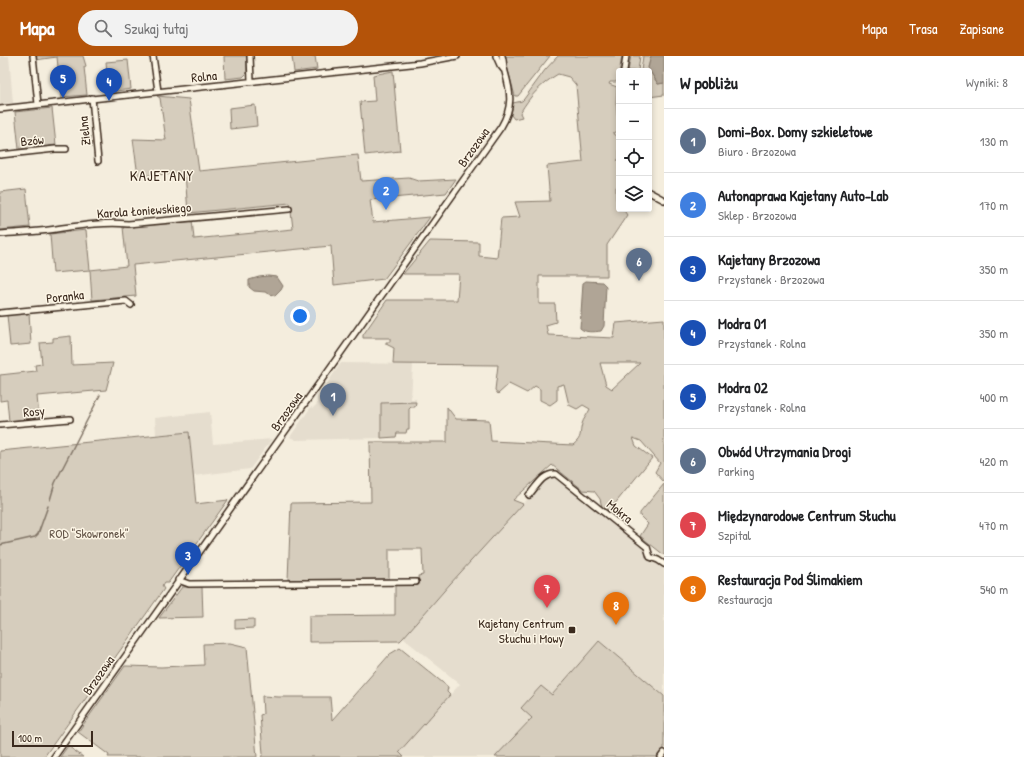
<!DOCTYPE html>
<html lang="pl">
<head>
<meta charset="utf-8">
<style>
  body { margin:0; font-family:"Patrick Hand",sans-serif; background:#f2f2f2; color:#202124 }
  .controls { position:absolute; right:12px; top:12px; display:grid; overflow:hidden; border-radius:4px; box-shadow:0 2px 6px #0003 }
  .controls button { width:36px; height:36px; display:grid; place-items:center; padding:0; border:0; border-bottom:1px solid #e0e0e0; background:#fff; color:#202124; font:20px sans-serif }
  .scale { position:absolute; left:12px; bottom:10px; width:81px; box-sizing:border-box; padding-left:4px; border:2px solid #3b2a1e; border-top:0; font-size:11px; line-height:14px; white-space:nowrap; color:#3b2a1e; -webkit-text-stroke:3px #fcf5e5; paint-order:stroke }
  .you { position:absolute; left:300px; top:260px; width:14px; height:14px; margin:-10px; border:3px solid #fff; border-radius:50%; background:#1a73e8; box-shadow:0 0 0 6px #1a73e833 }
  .badge { display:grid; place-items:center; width:26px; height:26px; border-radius:50%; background:#b45309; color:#fff; font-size:13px; font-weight:700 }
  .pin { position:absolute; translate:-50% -33px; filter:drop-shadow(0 1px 2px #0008) }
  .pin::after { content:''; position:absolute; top:21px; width:14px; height:12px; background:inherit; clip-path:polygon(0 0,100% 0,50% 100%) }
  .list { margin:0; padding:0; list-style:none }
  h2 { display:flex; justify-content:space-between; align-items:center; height:52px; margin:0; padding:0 16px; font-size:17px }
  h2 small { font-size:13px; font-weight:400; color:#757577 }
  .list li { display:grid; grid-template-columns:26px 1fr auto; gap:12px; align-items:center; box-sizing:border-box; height:64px; padding:0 16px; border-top:1px solid #e0e0e0 }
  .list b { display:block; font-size:15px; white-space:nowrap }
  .list p { margin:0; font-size:13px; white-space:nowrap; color:#757577 }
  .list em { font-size:13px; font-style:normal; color:#757577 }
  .icon { flex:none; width:22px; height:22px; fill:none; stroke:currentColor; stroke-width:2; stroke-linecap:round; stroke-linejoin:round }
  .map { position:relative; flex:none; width:664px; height:701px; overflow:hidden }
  header { display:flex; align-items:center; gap:24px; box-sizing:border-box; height:56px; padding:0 20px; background:#b45309; color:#fff }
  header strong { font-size:19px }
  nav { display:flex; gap:22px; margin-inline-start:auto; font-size:14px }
  .search { width:280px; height:36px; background:#f2f2f2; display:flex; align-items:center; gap:10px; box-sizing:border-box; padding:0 14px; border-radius:22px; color:#757577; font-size:15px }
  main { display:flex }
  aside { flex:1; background:#fff }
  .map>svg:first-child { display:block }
  .built { fill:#e5ddce }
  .green { fill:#d6cdbd; stroke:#887c6e; fill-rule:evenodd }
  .water { fill:#b0a596; stroke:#817466 }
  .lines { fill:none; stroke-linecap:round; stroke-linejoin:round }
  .stream { stroke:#817466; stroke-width:1.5 }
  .minor-casing { stroke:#3b2a1e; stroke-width:8 }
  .minor { stroke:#fcf5e5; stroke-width:5 }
  .poi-dot { fill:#3b2a1e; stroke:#fcf5e5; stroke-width:1.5 }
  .labels { text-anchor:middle; stroke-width:3; stroke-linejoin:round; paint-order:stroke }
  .street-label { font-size:13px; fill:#3b2a1e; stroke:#fcf5e5 }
  .park-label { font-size:13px; fill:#625346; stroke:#fcf5e5 }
  .poi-label { font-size:13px; fill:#3b2a1e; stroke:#fcf5e5; text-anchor:end }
  .quarter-label { font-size:15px; letter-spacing:1px; fill:#3b2a1e; stroke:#fcf5e5 }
</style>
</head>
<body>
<header>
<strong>Mapa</strong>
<div class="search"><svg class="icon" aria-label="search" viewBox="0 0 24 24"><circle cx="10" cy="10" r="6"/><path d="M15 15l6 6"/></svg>Szukaj tutaj</div>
<nav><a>Mapa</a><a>Trasa</a><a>Zapisane</a></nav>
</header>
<main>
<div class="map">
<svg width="664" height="701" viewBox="0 0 664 701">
  <rect width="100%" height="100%" fill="#f4eddd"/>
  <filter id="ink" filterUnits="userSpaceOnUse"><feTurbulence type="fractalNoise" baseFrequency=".025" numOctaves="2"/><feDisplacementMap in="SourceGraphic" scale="8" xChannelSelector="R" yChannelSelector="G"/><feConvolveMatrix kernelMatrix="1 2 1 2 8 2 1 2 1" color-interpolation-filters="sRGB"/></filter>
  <g filter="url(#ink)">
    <path class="built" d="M0,0H9L13,47L0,49Z
      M341,307L413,308L411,343H416V346L382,347L381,382L296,384L290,381L311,351L313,352L317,348V342Z
      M210,356L213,388L272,383L250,413L193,420L189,376L156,379L155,362Z
      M555,413L664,511V640L599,585L497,701H404L398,696L460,628L403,582L450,528Z"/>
    <path class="green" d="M35,0H83L86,10L84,11L87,39L61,41L57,1L35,4Z
      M224,0H247V17L243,21L225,23Z
      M292,0H315L317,13L294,16Z
      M506,0H550L518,40H515L506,7Z
      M558,0H622L618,23L616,26H610L609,28L617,31L616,47L619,75L613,77L614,79H619V103L617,104L619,106V130L616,131V143L619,148V153H623L627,159L607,189V220H539V248H555L556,266L546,269L548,279L614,282L616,267L664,263V426L655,416L660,407L641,385L633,382L636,390L652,402L609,455L602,451L600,443L594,435L583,434L552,409L513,444L523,448L450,528L403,582L400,585L309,586V560L395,559V529L418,528L419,527L418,520L423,519L422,493H389V523L288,524L291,447L371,446L370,386H447V351L456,363L489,364L491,385L573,389C583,381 579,378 582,368C583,363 588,358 590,353L583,349L577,353L569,349L564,328L557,330V344L550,349L540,344V333L535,330L527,337L509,328L498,338L495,334L498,309L393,308L394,292L386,288V286H390V282H363V279L387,244H457L459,218H403L430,185L479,186V200L497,202L501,162L520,161L515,146L550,145L547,110L583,106L576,29L569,21L558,18C541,28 530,40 520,57L522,61L514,63L511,59L513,47L522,45L524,43L545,14ZM600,307H640L612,333L606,329Z
      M631,0H640L638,15H628Z
      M643,0H651L648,12L658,28L664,27V39L649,41V15H641Z
      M128,4L131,33L109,36L106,6Z
      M393,15L400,95L365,99L360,46L375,45L373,19Z
      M157,40L189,43L199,115L358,99L361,125L409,122L418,125L456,123L446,137L370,144L373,166L430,161L384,223L334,229L331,190L133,209L136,240L92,244L90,214L53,217L50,178L86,174L90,214L127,210L123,171L192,164L194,183L293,173L290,147L188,157L185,117L138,120L133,83L166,84L160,42Z
      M255,49L257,70L230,73L229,52Z
      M52,52L56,89L19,93L15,56Z
      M26,133L30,171L0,174V136Z
      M29,257L31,288L10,290L7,259Z
      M71,280L72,309L113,307L106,334L37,340L39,362L9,365L7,344L0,345V319L36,315L35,309L42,308L40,287L53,286V282Z
      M416,346L415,351H411L409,353V373H407L406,377H397L396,381L381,382V347Z
      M189,376L196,448L228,444L168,527H164L162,530L164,533L44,701H0V395Z
      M664,428V499L640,480L648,468L640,460V457Z
      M182,531H202L203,561L159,562Z
      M254,563V572L235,573V564Z
      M599,585L664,640V701H495L532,662L521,652L541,630L552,639Z
      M230,587L247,591L257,701H108L109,699L78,676L125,610L161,611L204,609L203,588Z
      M400,592L448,631L447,636L450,639L399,696L404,701H261L263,698L260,659L263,658L262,640L279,641H330L332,664L390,598Z
      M68,690L83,701H60Z"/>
    <path class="water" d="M651,0H664V27L658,28L648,12Z
      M268,220L277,221L283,230L281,234L275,240L265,236L254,235L249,231V224L259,221Z
      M586,225L602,226L606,230L604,270L601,275C594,276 585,277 580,272L583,227Z"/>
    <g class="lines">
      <path class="stream" d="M50,444L55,427L61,415L100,339
        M0,489L35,481L38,478L48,450"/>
      <g class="minor-casing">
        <path id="minor" d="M33,0L38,48
          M153,0L158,35
          M250,0L251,25
          M496,0L500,9L504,14
          M624,15L626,0
          M92,42L98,105
          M0,53L420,7L457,0
          M0,99L55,93H66
          M649,136L664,144
          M0,178C21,176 42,176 62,172C84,169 106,166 128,168L289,153
          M0,257L126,245L131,249
          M0,369L70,363
          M529,439C537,430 543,417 556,418L647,491L650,501L658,504L664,508
          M178,524L189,528L416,526
          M54,701L501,71C513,51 511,37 505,16C503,10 504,5 502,0
          M661,701L664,697"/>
      </g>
      <use href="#minor" class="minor"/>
    </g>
  </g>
  <rect class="poi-dot" x="568" y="570" width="8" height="8" rx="2"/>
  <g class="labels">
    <g class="street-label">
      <text transform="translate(204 20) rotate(-6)" y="5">Rolna</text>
      <text transform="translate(84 75) rotate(-96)" y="5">Zielna</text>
      <text transform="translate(32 84) rotate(-6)" y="5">Bzów</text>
      <text transform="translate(473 91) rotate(-55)" y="5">Brzozowa</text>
      <text transform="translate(144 154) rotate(-4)" y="5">Karola Łoniewskiego</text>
      <text transform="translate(65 240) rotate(-6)" y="5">Poranka</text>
      <text transform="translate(34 355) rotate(-6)" y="5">Rosy</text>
      <text transform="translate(286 355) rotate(-55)" y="5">Brzozowa</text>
      <text transform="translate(620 455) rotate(39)" y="5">Mokra</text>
      <text transform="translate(98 619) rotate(-55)" y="5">Brzozowa</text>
    </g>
    <g class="park-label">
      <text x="89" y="482">ROD "Skowronek"</text>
    </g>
    <g class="poi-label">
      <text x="564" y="572">Kajetany Centrum<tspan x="564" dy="15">Słuchu i Mowy</tspan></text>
    </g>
    <g class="quarter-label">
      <text x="162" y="125">KAJETANY</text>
    </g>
  </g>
</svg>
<div class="controls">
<button>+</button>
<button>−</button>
<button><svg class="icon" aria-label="locate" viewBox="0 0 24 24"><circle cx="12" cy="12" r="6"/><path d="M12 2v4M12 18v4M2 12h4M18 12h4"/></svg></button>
<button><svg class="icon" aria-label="layers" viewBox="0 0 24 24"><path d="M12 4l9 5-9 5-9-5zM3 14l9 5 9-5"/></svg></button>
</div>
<div class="scale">100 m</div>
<div class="you"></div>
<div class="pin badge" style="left:333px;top:360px;background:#5c6f8a">1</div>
<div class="pin badge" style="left:386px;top:154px;background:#3f7fe0">2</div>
<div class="pin badge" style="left:188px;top:519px;background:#1a4fb4">3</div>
<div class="pin badge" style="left:109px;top:45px;background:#1a4fb4">4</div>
<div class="pin badge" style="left:63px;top:42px;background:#1a4fb4">5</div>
<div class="pin badge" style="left:639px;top:225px;background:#5c6f8a">6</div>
<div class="pin badge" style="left:547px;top:552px;background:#e0444e">7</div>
<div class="pin badge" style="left:616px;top:569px;background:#e8710a">8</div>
</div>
<aside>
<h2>W pobliżu<small>Wyniki: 8</small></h2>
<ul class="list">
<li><span class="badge" style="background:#5c6f8a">1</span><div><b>Domi-Box. Domy szkieletowe</b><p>Biuro · Brzozowa</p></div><em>130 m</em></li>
<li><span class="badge" style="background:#3f7fe0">2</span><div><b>Autonaprawa Kajetany Auto-Lab</b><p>Sklep · Brzozowa</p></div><em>170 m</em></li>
<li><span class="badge" style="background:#1a4fb4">3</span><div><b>Kajetany Brzozowa</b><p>Przystanek · Brzozowa</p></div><em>350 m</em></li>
<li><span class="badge" style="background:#1a4fb4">4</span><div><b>Modra 01</b><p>Przystanek · Rolna</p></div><em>350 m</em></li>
<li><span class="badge" style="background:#1a4fb4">5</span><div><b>Modra 02</b><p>Przystanek · Rolna</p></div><em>400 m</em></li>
<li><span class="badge" style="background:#5c6f8a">6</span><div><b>Obwód Utrzymania Drogi</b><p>Parking</p></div><em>420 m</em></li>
<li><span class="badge" style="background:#e0444e">7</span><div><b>Międzynarodowe Centrum Słuchu</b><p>Szpital</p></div><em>470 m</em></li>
<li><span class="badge" style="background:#e8710a">8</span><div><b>Restauracja Pod Ślimakiem</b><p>Restauracja</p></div><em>540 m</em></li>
</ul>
</aside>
</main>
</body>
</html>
